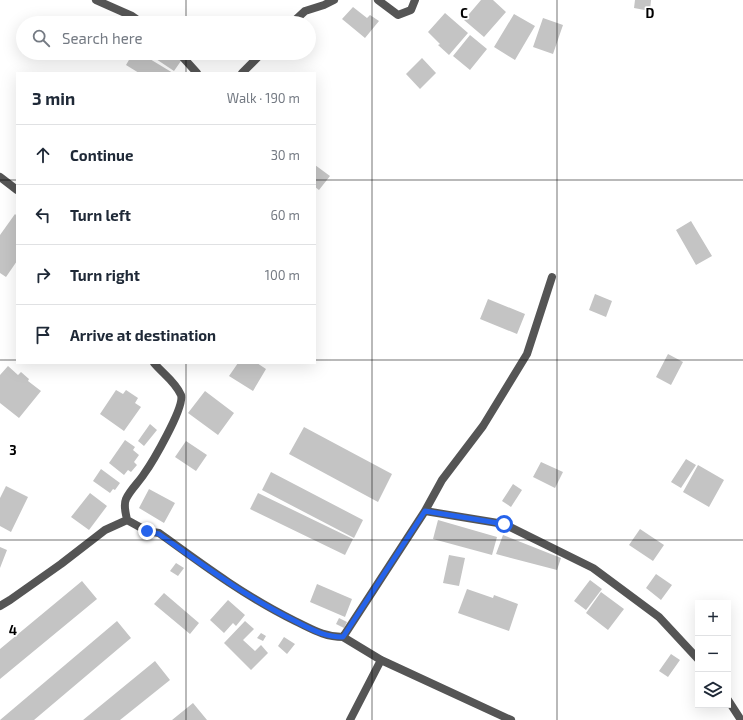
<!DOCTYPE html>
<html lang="en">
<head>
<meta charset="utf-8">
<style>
  body { margin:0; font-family:"Exo 2",sans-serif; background:#f6f6f7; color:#1f2937 }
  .controls { position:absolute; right:12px; bottom:12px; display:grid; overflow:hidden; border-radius:0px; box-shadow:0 4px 16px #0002 }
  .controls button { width:36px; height:36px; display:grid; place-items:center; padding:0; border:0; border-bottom:1px solid #e0e1e3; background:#fff; color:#1f2937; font:20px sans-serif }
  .stop { position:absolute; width:12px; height:12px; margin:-9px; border:3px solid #2563eb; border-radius:50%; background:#fff }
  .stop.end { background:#2563eb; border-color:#fff; box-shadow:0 1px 4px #0008 }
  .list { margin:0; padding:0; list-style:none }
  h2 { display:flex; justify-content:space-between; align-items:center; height:52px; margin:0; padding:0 16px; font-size:17px }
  h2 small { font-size:13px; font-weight:400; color:#747a83 }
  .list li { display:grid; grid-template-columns:26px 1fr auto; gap:12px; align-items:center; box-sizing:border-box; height:60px; padding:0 16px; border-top:1px solid #e0e1e3 }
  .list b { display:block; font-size:15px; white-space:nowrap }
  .list em { font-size:13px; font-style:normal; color:#747a83 }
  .icon { flex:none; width:22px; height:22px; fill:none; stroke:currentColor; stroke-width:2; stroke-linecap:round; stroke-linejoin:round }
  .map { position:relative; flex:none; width:743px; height:720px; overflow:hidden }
  .search { position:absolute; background:#fff; box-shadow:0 4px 16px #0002; left:16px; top:16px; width:300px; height:44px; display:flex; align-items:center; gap:10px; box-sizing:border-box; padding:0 14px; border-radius:22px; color:#747a83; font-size:15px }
  .panel { position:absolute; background:#fff; box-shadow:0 4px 16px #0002; left:16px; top:72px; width:300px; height:292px; border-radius:0px }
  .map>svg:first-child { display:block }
  .building { fill:#c4c4c4 }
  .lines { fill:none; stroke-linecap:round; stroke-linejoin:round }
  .street { stroke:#555; stroke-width:8 }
  .route { stroke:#2563eb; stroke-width:5 }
  .grid { fill:none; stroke:#000; stroke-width:1; stroke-opacity:0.55 }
  .grid-label { font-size:13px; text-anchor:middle; font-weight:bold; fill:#000; stroke:#fff; stroke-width:3.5; stroke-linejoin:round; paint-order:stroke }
</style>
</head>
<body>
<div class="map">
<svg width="743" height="720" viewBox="0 0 743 720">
  <rect width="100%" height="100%" fill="#fff"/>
  <path class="building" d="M481,0H493L506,12L484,37L464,20Z
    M635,0H651L650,11L634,8Z
    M353,7L367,18L370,15L379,21L365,38L342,19Z
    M445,13L468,33L449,55L438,45L440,44L428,32Z
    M514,14L535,26L515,60L494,47Z
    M543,18L563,25L553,54L533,47Z
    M470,35L487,49L470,70L453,56Z
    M133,53H140L173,73H139L126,65Z
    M147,53H176L183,58L174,71Z
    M422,58L436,73L420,89L406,74Z
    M315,165L330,176L319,190L315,187Z
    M15,214L17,216V261L6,277L0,273V235Z
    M691,221L712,256L696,265L676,230Z
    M595,294L612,301L606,317L589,310Z
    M488,299L525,314L517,334L480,319Z
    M668,354L683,362L671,385L656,377Z
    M238,363H257L266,369L253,391L229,376Z
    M8,366L18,375L21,372L29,379L28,381L41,391L19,418L0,403V375Z
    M116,390L123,394L126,390L138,398L135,403L141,407L124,431L100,414Z
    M205,391L234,413L218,435L188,413Z
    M150,424L157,430L144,446L138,441Z
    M304,427L392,474L378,502L289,454Z
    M125,440L135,447L133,450L139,455L134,462L137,465L131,472L128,470L124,475L109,463Z
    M186,441L207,455L196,471L175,457Z
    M686,459L696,465L681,488L671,482Z
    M541,462L563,472L555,488L533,477Z
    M698,465L724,480L709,507L683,492Z
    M101,469L120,483L115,490L113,489L110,493L93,481Z
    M271,472L363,520L354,538L262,490Z
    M513,484L522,490L511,507L502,501Z
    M6,486L28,497L11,532L0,526V498Z
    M149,489L175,503L164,523L139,508Z
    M90,493L107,506L89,530L71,517Z
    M258,493L353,539L345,555L250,509Z
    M438,520L497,537L492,555L433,539Z
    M640,529L664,545L653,561L629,545Z
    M503,535L561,558L557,570L496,554Z
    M0,547L7,550L0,568Z
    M449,555L465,558L459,586L443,583Z
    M176,563L184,568L178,576L170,571Z
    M656,574L672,585L661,600L646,588Z
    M590,580L602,589L586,610L574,601Z
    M82,581L97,599L0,679V649Z
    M317,584L352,599L345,617L310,602Z
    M467,589L493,598L494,595L518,604L509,631L458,613Z
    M601,592L624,609L608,630L586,613Z
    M164,593L199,623L190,634L154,604Z
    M228,600L245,615L236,626L233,623L224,633L210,620Z
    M339,618L347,622L344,628L336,624Z
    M117,621L131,638L34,720H0Z
    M245,621L254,629L243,640L255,651L261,645L268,653L251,670L224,643Z
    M261,633L266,636L263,641L257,638Z
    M284,637L295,644L287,654L278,646Z
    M671,654L680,660L668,677L659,671Z
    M155,661L170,680L120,720H83Z
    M193,703L207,720H172Z"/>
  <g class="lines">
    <path class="street" d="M96,0L132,16L142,23
      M378,0L398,15L411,10L415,0
      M292,23L305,11L324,5L334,0
      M179,53L197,73
      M242,73L262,53
      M0,177L17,190
      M425,511L504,524L593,568L659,617L698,659
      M127,520C126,513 123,506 126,499C130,490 139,482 144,474C152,463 185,407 181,395C175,381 163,374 154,363
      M0,606L10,600L61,564L105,530L127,520L147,531L159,533C203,565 246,597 295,621C312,629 324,637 343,637L425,511L442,480L483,426L527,354L552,277
      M343,637L381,660L511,720
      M728,700L741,720
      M350,720L381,660"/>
  </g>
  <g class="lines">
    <path class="route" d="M147,531L159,534C203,565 246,597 295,621C311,629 324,637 343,637L425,511L504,524"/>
  </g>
  <path class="grid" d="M186,0V23M372,0V720M557,0V720M186,53V73M0,180H17M315,180H743M0,360H17M315,360H743M186,363V720M0,540H743"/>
  <g class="grid-label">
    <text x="464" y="18">C</text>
    <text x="650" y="18">D</text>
    <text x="13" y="455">3</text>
    <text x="13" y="635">4</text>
  </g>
</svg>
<div class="controls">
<button>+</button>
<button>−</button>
<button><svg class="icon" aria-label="layers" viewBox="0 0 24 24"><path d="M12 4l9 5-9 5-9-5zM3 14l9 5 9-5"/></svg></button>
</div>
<div class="stop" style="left:504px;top:524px"></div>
<div class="stop end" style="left:147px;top:531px"></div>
<div class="search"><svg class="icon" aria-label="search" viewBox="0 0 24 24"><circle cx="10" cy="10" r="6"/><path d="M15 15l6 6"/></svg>Search here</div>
<section class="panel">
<h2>3 min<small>Walk · 190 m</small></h2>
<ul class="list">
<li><svg class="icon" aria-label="ahead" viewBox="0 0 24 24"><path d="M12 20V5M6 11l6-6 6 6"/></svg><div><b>Continue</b></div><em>30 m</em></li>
<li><svg class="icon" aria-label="left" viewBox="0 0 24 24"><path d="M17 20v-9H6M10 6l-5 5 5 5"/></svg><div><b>Turn left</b></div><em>60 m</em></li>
<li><svg class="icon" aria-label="right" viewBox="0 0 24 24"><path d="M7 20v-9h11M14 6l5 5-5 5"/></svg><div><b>Turn right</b></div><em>100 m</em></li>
<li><svg class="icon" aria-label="arrive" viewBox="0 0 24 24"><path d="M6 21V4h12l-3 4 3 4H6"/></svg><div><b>Arrive at destination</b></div></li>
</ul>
</section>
</div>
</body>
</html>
